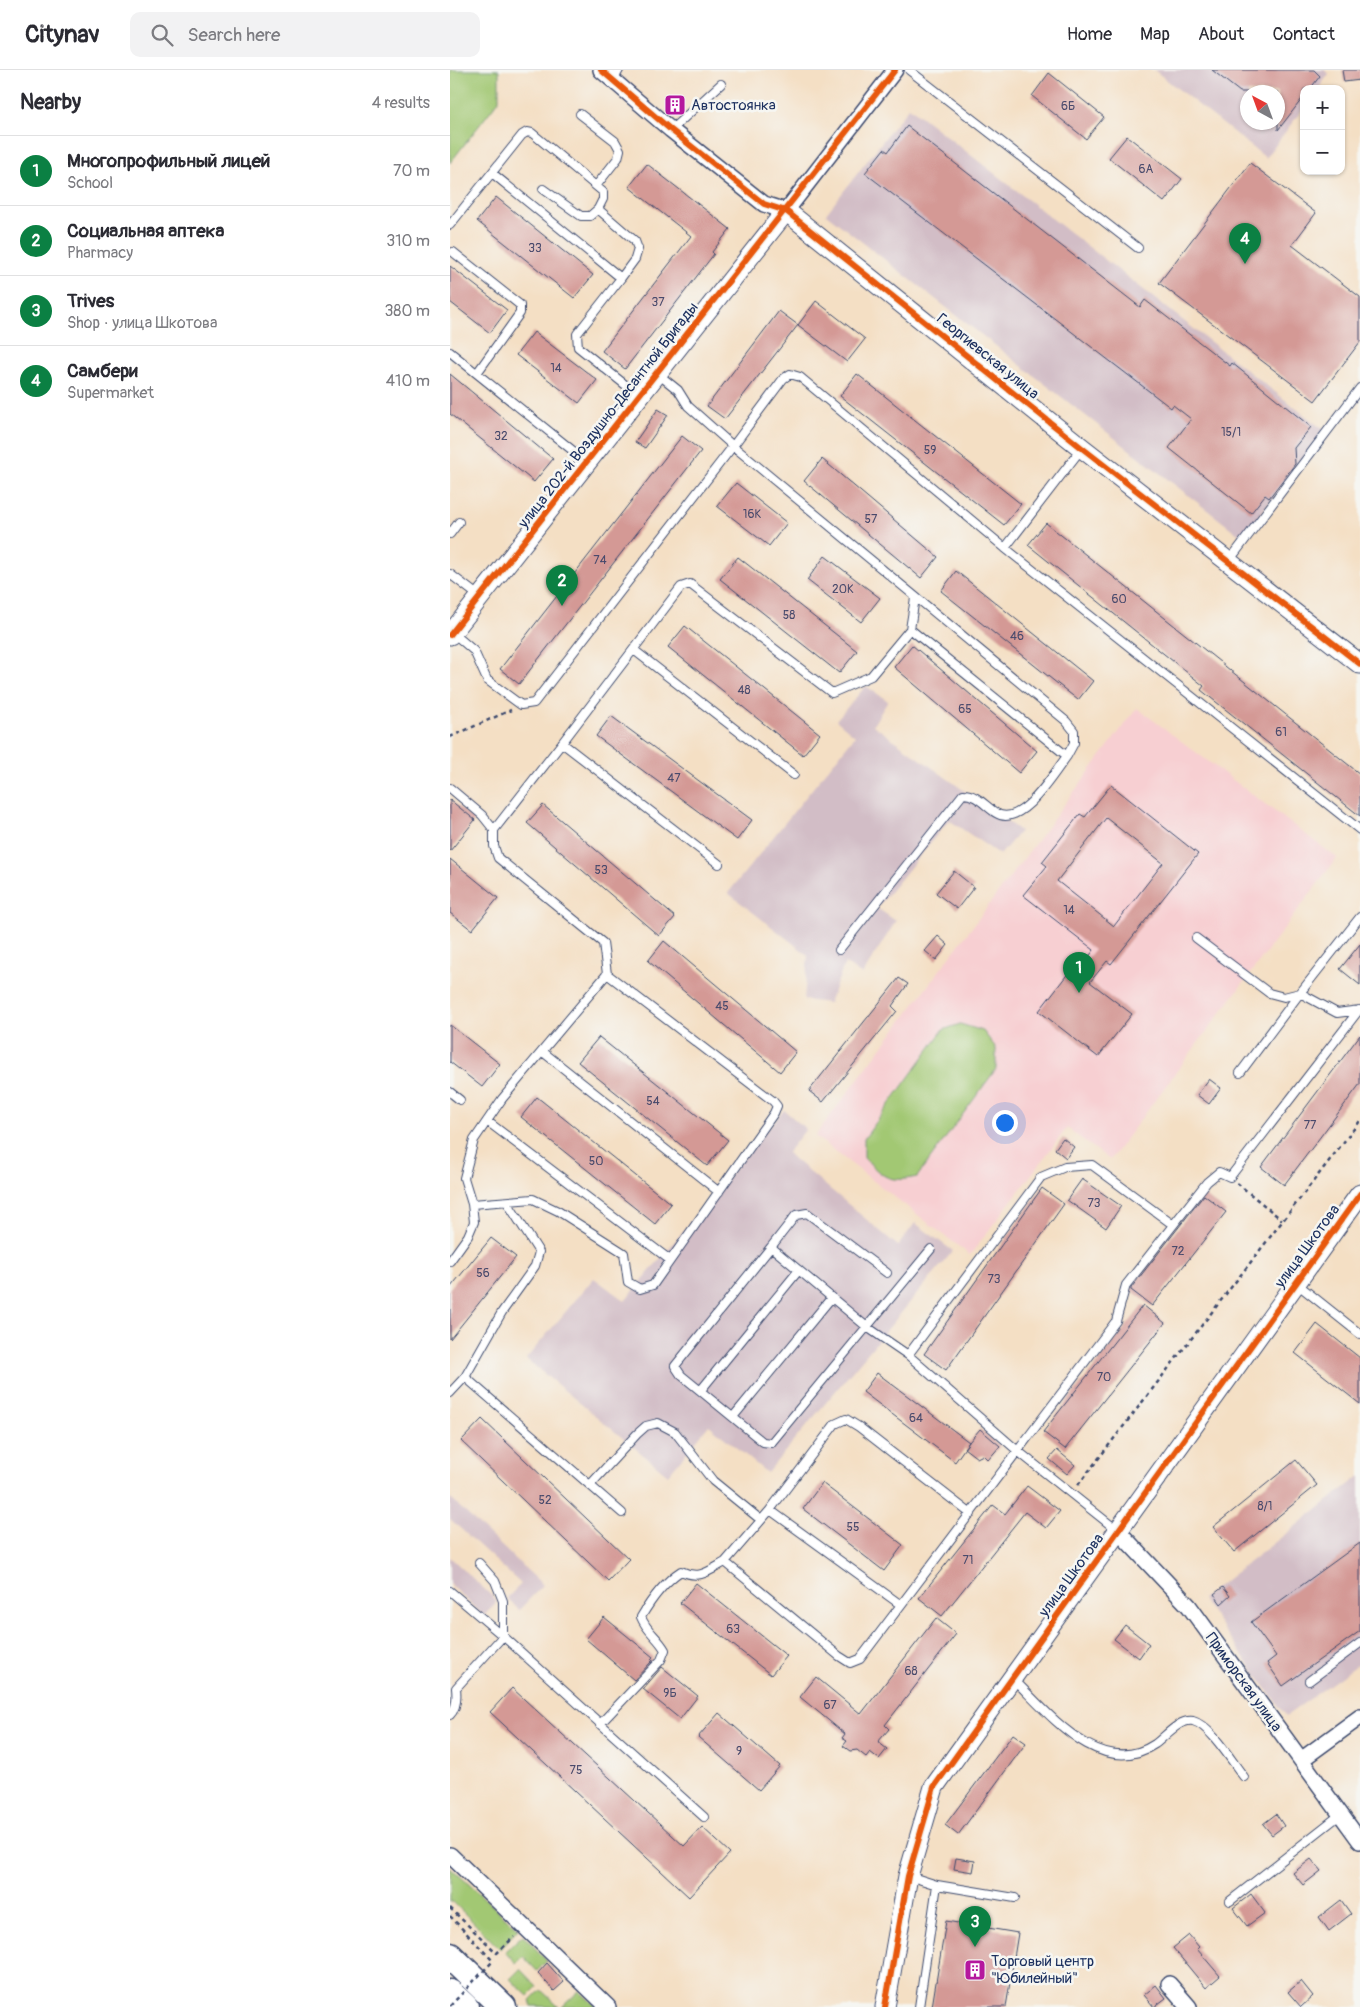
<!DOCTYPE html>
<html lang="en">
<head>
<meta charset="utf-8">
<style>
  body { margin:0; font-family:Pangolin,sans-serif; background:#f2f2f3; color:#2b2b33 }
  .controls { position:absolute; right:15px; top:15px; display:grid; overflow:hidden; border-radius:10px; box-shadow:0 1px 4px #0004 }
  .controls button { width:45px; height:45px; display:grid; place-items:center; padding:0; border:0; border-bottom:1px solid #e1e1e2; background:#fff; color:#2b2b33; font:25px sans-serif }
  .compass { position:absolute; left:790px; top:15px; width:45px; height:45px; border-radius:50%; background:#fff; box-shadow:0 1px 4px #0004; rotate:319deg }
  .you { position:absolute; left:554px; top:1052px; width:18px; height:18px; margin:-12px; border:4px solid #fff; border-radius:50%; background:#1a73e8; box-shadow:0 0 0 8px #1a73e833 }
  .badge { display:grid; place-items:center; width:32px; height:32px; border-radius:50%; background:#0b8043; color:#fff; font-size:16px; font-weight:700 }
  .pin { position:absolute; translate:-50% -41px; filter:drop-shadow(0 1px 2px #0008) }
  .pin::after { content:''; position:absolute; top:26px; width:18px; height:15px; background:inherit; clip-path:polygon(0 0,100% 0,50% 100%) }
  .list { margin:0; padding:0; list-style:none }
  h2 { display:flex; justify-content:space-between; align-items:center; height:65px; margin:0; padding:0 20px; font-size:21px }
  h2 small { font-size:16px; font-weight:400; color:#7c7c81 }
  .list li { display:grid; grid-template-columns:32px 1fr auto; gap:15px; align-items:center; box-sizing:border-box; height:70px; padding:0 20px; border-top:1px solid #e1e1e2 }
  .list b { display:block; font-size:19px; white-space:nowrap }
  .list p { margin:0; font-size:16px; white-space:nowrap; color:#7c7c81 }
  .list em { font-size:16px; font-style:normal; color:#7c7c81 }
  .icon { flex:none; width:28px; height:28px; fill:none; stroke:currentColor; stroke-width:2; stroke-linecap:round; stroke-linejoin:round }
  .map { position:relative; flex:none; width:910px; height:1937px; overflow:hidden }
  header { display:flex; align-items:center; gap:30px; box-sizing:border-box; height:70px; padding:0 25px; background:#fff; border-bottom:1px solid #e1e1e2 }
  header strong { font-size:24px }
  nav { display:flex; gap:28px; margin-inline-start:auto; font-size:18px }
  .search { width:350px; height:45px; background:#f2f2f3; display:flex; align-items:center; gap:12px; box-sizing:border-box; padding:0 18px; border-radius:10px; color:#7c7c81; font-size:19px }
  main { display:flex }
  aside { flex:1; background:#fff }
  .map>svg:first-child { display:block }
  .built { fill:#f7cfd2 }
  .industrial { fill:#d2bdc6; fill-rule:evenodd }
  .green { fill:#a2c873; stroke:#5e7c68 }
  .building { fill:#d49995; fill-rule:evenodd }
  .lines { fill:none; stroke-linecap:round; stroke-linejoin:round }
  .service-casing { stroke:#3c496d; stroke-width:10 }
  .minor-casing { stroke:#3c496d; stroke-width:18 }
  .tertiary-casing { stroke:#3c496d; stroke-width:21 }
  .trunk-casing { stroke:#3c496d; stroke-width:29 }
  .path { stroke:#3c496d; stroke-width:2.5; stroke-dasharray:4 4; stroke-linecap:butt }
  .service { stroke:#fff; stroke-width:8 }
  .minor { stroke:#fff; stroke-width:15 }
  .tertiary { stroke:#fff; stroke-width:19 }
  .trunk { stroke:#fff; stroke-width:26 }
  .path-bridge { stroke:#3c496d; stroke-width:2.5; stroke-dasharray:4 4; stroke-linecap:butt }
  .cycleway-casing { stroke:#f6f6f2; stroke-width:9 }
  .cycleway { stroke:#e8590c; stroke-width:6 }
  .labels { text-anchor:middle; stroke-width:5; stroke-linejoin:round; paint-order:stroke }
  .number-label { font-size:12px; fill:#494a6c }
  .poi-label { font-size:15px; fill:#1b2f5e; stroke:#f6f6f2; text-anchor:start }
  .street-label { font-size:15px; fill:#1b2f5e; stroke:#f6f6f2 }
</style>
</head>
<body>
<header>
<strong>Citynav</strong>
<div class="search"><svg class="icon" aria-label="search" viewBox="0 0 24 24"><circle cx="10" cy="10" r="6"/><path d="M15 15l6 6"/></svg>Search here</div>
<nav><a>Home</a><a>Map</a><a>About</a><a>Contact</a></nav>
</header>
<main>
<aside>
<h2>Nearby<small>4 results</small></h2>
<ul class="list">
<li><span class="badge">1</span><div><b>Многопрофильный лицей</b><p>School</p></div><em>70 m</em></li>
<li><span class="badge">2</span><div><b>Социальная аптека</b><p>Pharmacy</p></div><em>310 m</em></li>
<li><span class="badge">3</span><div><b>Trives</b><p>Shop · улица Шкотова</p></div><em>380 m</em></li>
<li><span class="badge">4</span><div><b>Самбери</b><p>Supermarket</p></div><em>410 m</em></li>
</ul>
</aside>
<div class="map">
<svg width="910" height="1937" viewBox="0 0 910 1937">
  <rect width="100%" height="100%" fill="#f6f6f2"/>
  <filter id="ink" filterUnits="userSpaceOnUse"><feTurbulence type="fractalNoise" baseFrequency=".02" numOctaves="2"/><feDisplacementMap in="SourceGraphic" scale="10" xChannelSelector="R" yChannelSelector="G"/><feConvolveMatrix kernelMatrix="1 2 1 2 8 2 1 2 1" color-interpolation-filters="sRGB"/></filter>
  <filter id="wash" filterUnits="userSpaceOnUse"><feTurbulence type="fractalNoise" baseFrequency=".0096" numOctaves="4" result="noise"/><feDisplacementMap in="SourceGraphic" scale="20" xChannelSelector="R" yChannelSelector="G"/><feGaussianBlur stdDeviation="1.12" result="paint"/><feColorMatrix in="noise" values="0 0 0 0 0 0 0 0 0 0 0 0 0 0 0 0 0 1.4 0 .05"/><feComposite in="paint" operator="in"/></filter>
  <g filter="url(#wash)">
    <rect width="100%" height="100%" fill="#f4dfc4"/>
    <path class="built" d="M687,638L887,788L660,1090L617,1058L520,1185L365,1066Z"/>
    <path class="industrial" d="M704,0H874L879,4L868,19H854V37L816,88ZM798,22H828V52H798Z
      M459,37L875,361L792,467L376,144Z
      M416,616L438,631L423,655L570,761L550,785L499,750L427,838L446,851L412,905L395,893L379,933L354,930L358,885L278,823L405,666L386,650Z
      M334,1040L356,1059L337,1083L448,1176L465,1153L503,1181L317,1403L259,1355L218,1405L76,1289L144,1208L175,1231Z
      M910,1406V1593L836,1646L752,1529Z
      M0,1428L93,1515L69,1540L57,1528L71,1514L0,1449Z
      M0,1487L47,1531L34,1546L0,1514Z"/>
    <path class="green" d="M0,0H49V30L0,93Z
      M510,954L533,961L546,978V999L467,1107C439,1113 433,1108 414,1087V1069L493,960Z
      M0,1797L68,1859L50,1879L3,1832H0Z
      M73,1865L97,1891L87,1901L73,1886L66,1893L55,1881Z
      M70,1899L87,1917L78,1926L60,1909Z
      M91,1920L109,1937L82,1936L80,1931Z
      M129,1921L147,1937H112Z"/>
    <g id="blocks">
      <path class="building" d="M762,0H864L870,6L860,19H854L852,29L828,60V22H790Z
        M892,0H910V10L894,12Z
        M599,3L654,47L636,69L582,26Z
        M457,56L690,237L695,230L780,296L782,293L861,357L844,378L845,394L819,428L815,425L801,443L719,378L741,349L723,335L721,338L415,103L434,79L438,82Z
        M677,66L732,109L714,132L659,88Z
        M800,93L866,143L842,175L910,227V272L865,331L709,213Z
        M197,94L280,159L262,182L264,184L175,299L152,281L241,166L179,117Z
        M46,127L143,205L124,228L27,151Z
        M0,196L57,240L40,263L0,232Z
        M366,231L415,269L397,292L348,255Z
        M329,241L348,255L275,349L257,336Z
        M84,262L147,310L129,333L66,285Z
        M0,304L103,389L84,412L0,344Z
        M407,304L571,434L554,455L390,326Z
        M208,339L218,345L195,378L185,372Z
        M232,366L251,381L69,614L50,599Z
        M372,389L488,487L471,508L354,411Z
        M286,413L337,453L319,476L267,436Z
        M596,453L910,704V746L751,620L754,616L578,475Z
        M375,486L430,528L411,552L357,510Z
        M288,487L407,581L389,603L270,509Z
        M506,501L643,611L628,630L491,521Z
        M235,556L370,664L353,685L218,577Z
        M462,575L587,681L569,703L444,597Z
        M161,646L302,750L287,770L146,666Z
        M661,715L748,784L661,894L657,891L640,912L682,944L648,987L589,941L623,897L628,901L644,880L573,825L597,796L592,792L630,744L635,747ZM656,748L713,793L664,856L607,811Z
        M0,730L25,750L0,781Z
        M93,735L225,847L209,866L77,753Z
        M0,789L48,828L22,860L0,843Z
        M504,801L524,817L507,839L486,823Z
        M488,866L498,875L486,890L475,881Z
        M214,871L346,982L330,1002L198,891Z
        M910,874V915L890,899Z
        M449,908L458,914L442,936L447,941L373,1032L359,1021Z
        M0,955L50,994L32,1017L0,992Z
        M910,965V1014L834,1115L811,1097Z
        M149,967L278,1070L257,1096L128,992Z
        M759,1009L771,1018L759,1034L747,1025Z
        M87,1027L221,1134L205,1154L71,1047Z
        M613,1068L624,1077L616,1088L605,1079Z
        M632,1109L671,1136L656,1158L617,1130Z
        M592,1118L614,1134L496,1300L474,1284Z
        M754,1125L776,1142L702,1236L681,1220V1218Z
        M41,1168L66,1187L0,1269V1218Z
        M693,1235L715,1253L615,1379L593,1362Z
        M867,1254L910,1288V1334L845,1283Z
        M427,1303L519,1372L505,1392L413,1322Z
        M32,1349L179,1489L158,1511L11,1371Z
        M530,1359L550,1376L538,1390L533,1385L527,1388L514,1378Z
        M607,1380L625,1395L617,1404L599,1389Z
        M846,1390L867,1415L784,1482L763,1457Z
        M372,1413L453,1475L434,1501L353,1439Z
        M577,1416L610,1441L596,1458L575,1442L492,1546L469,1528L543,1435L555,1444Z
        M910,1473V1561L833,1616L817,1593L826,1586L801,1552Z
        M246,1513L337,1586L321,1605L230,1533Z
        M773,1517L780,1526L771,1534L764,1524Z
        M154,1547L203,1587L201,1589L203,1590L184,1610L136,1569Z
        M486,1548L506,1564L435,1655L439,1659L428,1672L437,1679L429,1689L420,1682L416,1687L407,1680L400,1681L393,1676L397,1671L392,1668L395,1664L350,1627L366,1607L411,1644Z
        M675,1555L699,1574L689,1588L664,1569Z
        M212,1597L248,1626L230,1649L193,1619Z
        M62,1618L234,1776L252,1757L280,1783L239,1827L40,1642Z
        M269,1643L330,1696L309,1720L248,1667Z
        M563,1664L576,1673L508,1765L495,1755Z
        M826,1744L834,1756L822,1765L813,1754Z
        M506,1788L525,1791L523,1802L504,1799Z
        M861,1789L871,1801L853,1815L843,1803Z
        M801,1824L815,1843L797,1856L783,1838Z
        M891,1830L901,1844L879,1861L869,1847Z
        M496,1851L568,1863L556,1937H482Z
        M739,1865L749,1877L747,1879L770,1906L756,1918L723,1878Z
        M97,1893L114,1912L104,1921L88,1903Z
        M851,1911L863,1926L851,1937L838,1922Z
        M706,1915L716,1928L704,1937L694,1925Z"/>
    </g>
  </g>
  <g filter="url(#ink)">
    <use href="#blocks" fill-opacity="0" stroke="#3c496d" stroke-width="1"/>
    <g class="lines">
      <g class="service-casing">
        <path id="service" d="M459,0L688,178
          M163,11L169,0
          M130,44L165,71L170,80L168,88L146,116
          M221,60L271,14
          M42,103L171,208L127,264L128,277L188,325
          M93,119L131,146H140L148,139
          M0,155L72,65L77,62L82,63L153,122V129L148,139L185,171L188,179L185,189L171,208
          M3,182L70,235V243L27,303
          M0,282L137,392
          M0,464L9,452
          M555,478L910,760
          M779,491L910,318
          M0,504L30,527
          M460,559L465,528
          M2,562L24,581L37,610L71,635L84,633L283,376L238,336L228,320L208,304
          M184,580L344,705
          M112,673L231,517L240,514L382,623L421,606L460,559L617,686C604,703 571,759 546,743C535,736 527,724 513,724L389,880
          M617,686L624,673V661L616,651L283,376L333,309L340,304L350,307L555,478L632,378
          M0,718L32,745L44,760V776L48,788L153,873L157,904L52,1029L24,1070L14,1108L22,1134L24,1152L18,1166L0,1191
          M44,760L112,673L269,794
          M910,847L850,923L887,943L910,940
          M746,868L819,923L834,927L850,923L790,1003
          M93,982L269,1122
          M0,1022L10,1030
          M37,1051L220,1190
          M22,1134L83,1129L108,1141L174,1183L178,1212L190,1219L203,1215L324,1043L327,1036L323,1031L157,904
          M321,1177L225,1296L231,1305L313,1372L321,1373L481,1179
          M437,1203L357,1143L346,1145L321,1177L417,1257L458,1285L569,1382L668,1461
          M846,1213L910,1264
          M458,1285L591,1107L615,1097L642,1095L722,1154
          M15,1307L52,1242L85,1196L89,1182L57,1132
          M251,1320L349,1200
          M0,1323L15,1307L172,1443
          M283,1347L382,1227
          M140,1415L187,1364L196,1356L208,1353L225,1362L263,1411L311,1450
          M320,1440L451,1535
          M521,1444L409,1357L396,1349L385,1354L320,1440L275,1492L389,1586L400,1593L410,1589L666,1251L676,1215L757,1112L769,1102L780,1107L909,940
          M29,1493L45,1511L53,1531V1566
          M0,1521L53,1566
          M562,1608C597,1641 650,1711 705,1674C716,1666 729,1649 743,1651C760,1655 783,1693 794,1707
          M859,1611L910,1573
          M0,1645C7,1638 7,1627 6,1618L53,1566L254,1747
          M150,1654L211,1590L215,1580C207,1566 197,1562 191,1547C201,1530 214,1512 231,1501C249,1510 259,1501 275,1492
          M459,1806L487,1815L469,1937
          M487,1815L565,1828
          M780,1831L891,1744"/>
      </g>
      <g class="minor-casing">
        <path id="minor" d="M151,0L221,60L314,134L336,141L445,0
          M668,1461L739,1536L910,1771
          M851,1690L910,1647
          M0,1785L158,1937
          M719,1914L739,1937"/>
      </g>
      <g class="tertiary-casing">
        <path id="tertiary" d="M0,565L336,141L632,378L910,594
          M435,1937L458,1806L484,1717L910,1124"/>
      </g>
      <g class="trunk-casing">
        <path id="trunk" d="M0,1886L53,1937
          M0,1923L15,1937"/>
      </g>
      <path class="path" d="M0,667L61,640
        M787,1113L832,1150
        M628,1415L910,1051
        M0,1838L47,1883L64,1867
        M0,1846L43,1891"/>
      <use href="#service" class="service"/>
      <use href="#minor" class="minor"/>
      <use href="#tertiary" class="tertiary"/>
      <use href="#trunk" class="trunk"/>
      <path class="path-bridge" d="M0,1936L43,1891"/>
      <g class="cycleway-casing">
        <path id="cycleway" d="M151,0L221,60L314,134L336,141L632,378L910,594
          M0,565L445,0
          M435,1937L458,1806L484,1717L910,1124"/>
      </g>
      <use href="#cycleway" class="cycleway"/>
    </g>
  </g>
  <defs>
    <g id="building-square" transform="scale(1.125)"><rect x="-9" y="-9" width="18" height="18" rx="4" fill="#b5179e" stroke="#f6f6f2"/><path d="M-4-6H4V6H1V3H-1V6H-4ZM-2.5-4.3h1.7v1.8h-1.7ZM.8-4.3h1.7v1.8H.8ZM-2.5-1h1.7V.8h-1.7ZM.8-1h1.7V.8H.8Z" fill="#fff"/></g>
  </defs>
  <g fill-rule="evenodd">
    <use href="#building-square" x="225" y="35"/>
    <use href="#building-square" x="525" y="1900"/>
  </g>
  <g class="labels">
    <g class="number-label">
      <text x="618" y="40">6Б</text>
      <text x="696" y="103">6А</text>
      <text x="85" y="182">33</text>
      <text x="208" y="236">37</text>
      <text x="106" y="302">14</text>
      <text x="781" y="366">15/1</text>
      <text x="51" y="370">32</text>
      <text x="480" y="384">59</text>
      <text x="302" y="448">16К</text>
      <text x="421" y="453">57</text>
      <text x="150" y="494">74</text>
      <text x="393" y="523">20К</text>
      <text x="669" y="533">60</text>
      <text x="339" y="549">58</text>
      <text x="567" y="570">46</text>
      <text x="294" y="624">48</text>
      <text x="515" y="643">65</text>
      <text x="831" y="666">61</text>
      <text x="224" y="712">47</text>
      <text x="151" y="804">53</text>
      <text x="619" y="844">14</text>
      <text x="272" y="940">45</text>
      <text x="203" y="1035">54</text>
      <text x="860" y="1059">77</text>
      <text x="146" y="1095">50</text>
      <text x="644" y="1137">73</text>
      <text x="728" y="1185">72</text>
      <text x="33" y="1207">56</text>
      <text x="544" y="1213">73</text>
      <text x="654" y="1311">70</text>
      <text x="466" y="1352">64</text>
      <text x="95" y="1434">52</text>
      <text x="815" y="1440">8/1</text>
      <text x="403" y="1461">55</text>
      <text x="518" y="1494">71</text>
      <text x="283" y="1563">63</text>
      <text x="461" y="1605">68</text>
      <text x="220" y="1627">9Б</text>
      <text x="380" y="1639">67</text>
      <text x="289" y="1685">9</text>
      <text x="126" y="1704">75</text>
    </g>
    <g class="poi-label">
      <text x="241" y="40">Автостоянка</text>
      <text x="541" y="1896">Торговый центр<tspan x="541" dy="17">"Юбилейный"</tspan></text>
    </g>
    <g class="street-label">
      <text transform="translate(538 286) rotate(39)" y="5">Георгиевская улица</text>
      <text transform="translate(158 345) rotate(-52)" y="5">улица 202-й Воздушно-Десантной Бригады</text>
      <text transform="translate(857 1176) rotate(-54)" y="5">улица Шкотова</text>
      <text transform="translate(621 1505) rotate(-54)" y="5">улица Шкотова</text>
      <text transform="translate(794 1612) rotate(54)" y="5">Приморская улица</text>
    </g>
  </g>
</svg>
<div class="controls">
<button>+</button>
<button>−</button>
</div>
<svg class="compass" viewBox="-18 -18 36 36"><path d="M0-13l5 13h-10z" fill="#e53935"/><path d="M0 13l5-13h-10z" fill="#7c7c81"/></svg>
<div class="you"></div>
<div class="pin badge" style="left:629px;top:923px">1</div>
<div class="pin badge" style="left:112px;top:536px">2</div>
<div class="pin badge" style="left:525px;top:1877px">3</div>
<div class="pin badge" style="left:795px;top:194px">4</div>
</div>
</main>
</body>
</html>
